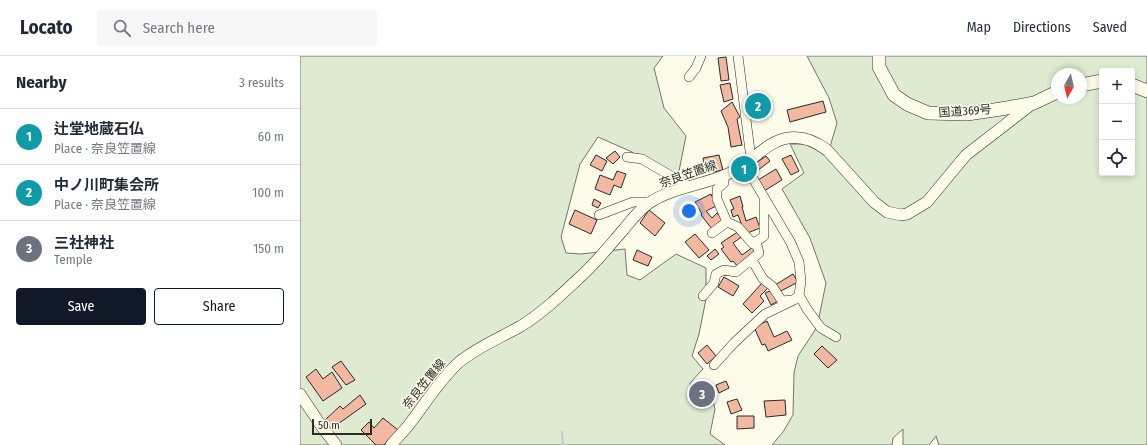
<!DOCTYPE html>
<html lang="en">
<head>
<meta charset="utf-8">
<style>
  body { margin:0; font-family:"Fira Sans Condensed","Noto Sans JP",sans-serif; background:#f6f6f7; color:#1f2937 }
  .controls { position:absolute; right:12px; top:12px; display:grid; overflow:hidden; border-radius:4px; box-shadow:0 2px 6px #0003 }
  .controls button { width:36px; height:36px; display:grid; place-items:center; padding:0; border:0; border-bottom:1px solid #e0e1e3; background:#fff; color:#1f2937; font:20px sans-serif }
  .compass { position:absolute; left:751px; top:12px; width:36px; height:36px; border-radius:50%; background:#fff; box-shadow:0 2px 6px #0003; rotate:188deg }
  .scale { position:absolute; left:12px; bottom:10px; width:60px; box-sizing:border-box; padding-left:4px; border:2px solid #2b2b2b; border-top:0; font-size:11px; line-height:14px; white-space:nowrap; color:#2b2b2b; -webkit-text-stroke:3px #fdfbea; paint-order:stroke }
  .you { position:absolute; left:389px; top:155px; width:14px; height:14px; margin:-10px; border:3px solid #fff; border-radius:50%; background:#1a73e8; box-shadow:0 0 0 6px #1a73e833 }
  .badge { display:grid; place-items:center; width:26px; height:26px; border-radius:50%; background:#111827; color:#fff; font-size:13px; font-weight:700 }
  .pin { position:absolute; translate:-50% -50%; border:2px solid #fff; box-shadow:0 1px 4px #0006 }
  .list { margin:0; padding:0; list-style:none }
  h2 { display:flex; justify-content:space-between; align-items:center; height:52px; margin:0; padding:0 16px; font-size:17px }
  h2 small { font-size:13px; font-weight:400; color:#747a83 }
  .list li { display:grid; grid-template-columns:26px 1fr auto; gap:12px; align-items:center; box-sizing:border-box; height:56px; padding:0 16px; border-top:1px solid #e0e1e3 }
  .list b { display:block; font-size:15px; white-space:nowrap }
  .list p { margin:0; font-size:13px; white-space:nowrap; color:#747a83 }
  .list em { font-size:13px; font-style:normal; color:#747a83 }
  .actions { display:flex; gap:8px; padding:12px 16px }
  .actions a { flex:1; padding:9px 0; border:1px solid #111827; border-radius:4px; text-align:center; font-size:14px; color:#111827 }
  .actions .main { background:#111827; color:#fff }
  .icon { flex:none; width:22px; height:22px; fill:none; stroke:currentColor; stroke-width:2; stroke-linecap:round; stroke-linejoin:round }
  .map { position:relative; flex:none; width:847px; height:389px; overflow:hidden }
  header { display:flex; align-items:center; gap:24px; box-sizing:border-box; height:56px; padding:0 20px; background:#fff; border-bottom:1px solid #e0e1e3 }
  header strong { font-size:19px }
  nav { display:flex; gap:22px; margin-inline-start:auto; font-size:14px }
  .search { width:280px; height:36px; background:#f6f6f7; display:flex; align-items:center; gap:10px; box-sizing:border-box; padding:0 14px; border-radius:4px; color:#747a83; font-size:15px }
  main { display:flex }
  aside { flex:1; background:#fff }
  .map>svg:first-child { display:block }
  .green { fill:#deebd1; stroke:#74746e; fill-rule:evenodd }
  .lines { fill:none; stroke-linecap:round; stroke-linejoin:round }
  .stream { stroke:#c7d0d0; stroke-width:2.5 }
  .building { fill:#f2b8a0; stroke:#2b2b2b }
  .minor-casing { stroke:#2b2b2b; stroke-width:10 }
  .major-casing { stroke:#2b2b2b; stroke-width:12 }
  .highway-casing { stroke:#2b2b2b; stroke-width:14 }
  .minor { stroke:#fdfbea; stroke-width:9 }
  .major { stroke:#fdfbea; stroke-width:11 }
  .highway { stroke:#fdfbea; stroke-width:13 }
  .labels { text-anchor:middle; stroke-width:3; stroke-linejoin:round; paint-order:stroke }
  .street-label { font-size:12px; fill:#2b2b2b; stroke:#fdfbea }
</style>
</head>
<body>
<header>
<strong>Locato</strong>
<div class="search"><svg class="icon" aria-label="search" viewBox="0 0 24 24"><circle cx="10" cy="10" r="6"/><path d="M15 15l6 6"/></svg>Search here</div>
<nav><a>Map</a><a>Directions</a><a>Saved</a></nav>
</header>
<main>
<aside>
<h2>Nearby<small>3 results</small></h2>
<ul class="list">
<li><span class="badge" style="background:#0f9aa8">1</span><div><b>辻堂地蔵石仏</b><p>Place · 奈良笠置線</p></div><em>60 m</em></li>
<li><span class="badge" style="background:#0f9aa8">2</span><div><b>中ノ川町集会所</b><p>Place · 奈良笠置線</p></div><em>100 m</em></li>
<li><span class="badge" style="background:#6b7280">3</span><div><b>三社神社</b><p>Temple</p></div><em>150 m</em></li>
</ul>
<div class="actions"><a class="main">Save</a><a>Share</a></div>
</aside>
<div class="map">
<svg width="847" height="389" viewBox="0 0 847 389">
  <rect width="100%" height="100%" fill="#fdfbea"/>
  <path class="green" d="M0,0H363L354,12L364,52L386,80L378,120L361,117L332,96L298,81L280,108L261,181L266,197L281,198L325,193L327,219L340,224L376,198L406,212V243L399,278L392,300L403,313L390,327L395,347L412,341L415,353L410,378L425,389H0Z
    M507,0H847V389H639L636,380L629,389H603V373L593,382L592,389H472L483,376L493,359L494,317L498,300L517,271L526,227L510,182L482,133L504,117L490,88H507L527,101L537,67L529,42ZM802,15H832V117H802ZM757,18H781V42H757Z"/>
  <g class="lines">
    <path class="stream" d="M262,376L263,389"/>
  </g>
  <path class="building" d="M426,1L429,24L421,25L418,2Z
    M430,27L433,43L424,46L420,29Z
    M454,42L469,54L464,61L458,56L457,58L452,54L454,52L449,49Z
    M523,45L526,56L490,66L487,54Z
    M432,46L440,61L437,63L442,89L431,91L428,71L421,55Z
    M315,95L320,101L313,108L306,102Z
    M296,99L307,105L302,115L290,109Z
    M419,99L423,114L413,116L412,109L404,110L403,102Z
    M491,99L499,115L491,119L482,103Z
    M466,100L470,105L457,115L452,110Z
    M476,113L482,124L464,135L458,124Z
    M317,115L326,118L321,132L314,129L310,139L295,133L300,119L313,124Z
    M411,138L416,150L406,155L412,162L417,157L423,164L412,173L401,159L402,158L395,146Z
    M440,140L443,151H442L446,165L456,161L460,172L445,178L438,159L433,161L431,154L434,153L430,144Z
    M294,143L301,147L298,152L292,149Z
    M275,154L297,164L291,178L269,168Z
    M349,154L365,167L355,180L340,167Z
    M439,175L443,180L433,187L442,199L453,191L457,196L438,211L433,205L431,206L421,193L424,191L421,187Z
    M395,178L409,194L399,202L385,186Z
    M415,193L419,198L411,204L407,200Z
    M337,194L352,201L348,210L333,204Z
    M493,218L498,226L479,236L475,229Z
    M424,221L439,230L433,240L418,231Z
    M462,227L468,232L460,240L464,245L452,257L443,248Z
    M472,234L478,245L471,249L465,237Z
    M467,265L474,281L487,275L492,284L468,295L465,288L462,289L454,271Z
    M407,289L416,300L407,308L398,297Z
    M522,290L537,304L528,312L514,298Z
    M41,305L55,324L46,329L32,311Z
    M16,313L23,323L32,316L42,332L23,345L6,321Z
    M426,325L429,332L419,337L416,329Z
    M406,333L408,340L398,343L396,336Z
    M60,339L66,348L31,373L25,364L40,350L43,353Z
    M437,343L442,354L431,358L427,346Z
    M485,344L486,359L466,361L464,345Z
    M437,360H454V372L437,373Z
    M83,362L98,374L84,389H76L61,374L69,366L74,372Z"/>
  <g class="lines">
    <g class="minor-casing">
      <path id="minor" d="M438,0L450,95L453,103
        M389,21L396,12L401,0
        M327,101L342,103L388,130
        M424,120V127L417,133V143L427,166L438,171L453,188L464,180V142
        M299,159L333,146H350
        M412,177L427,166
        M452,204L463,223L472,230L482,245L492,244
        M499,239L507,253L521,272L536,281
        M403,240L414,227L416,218L424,214L436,216L459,197L456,185
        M414,309L434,287L465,258L494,244L499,239L501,225L499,206L491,187L445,109"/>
    </g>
    <g class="major-casing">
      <path id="major" d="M0,338L22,371L36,389
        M91,389C98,381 105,374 111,366C126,346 140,324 158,307C177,291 200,282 221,270C242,257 261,239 279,222C296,207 310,189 324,173C332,163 339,154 349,147C374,130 408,129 434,115C452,106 467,85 488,82C503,80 515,85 527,94L574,146L587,156L601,159L607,158L627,146L666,99L732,48"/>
    </g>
    <g class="highway-casing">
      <path id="highway" d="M579,0V11L594,39L607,48L628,57L667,58L701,53L734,47L757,36
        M781,29L802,25
        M832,29L847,35"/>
    </g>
    <use href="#minor" class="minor"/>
    <use href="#major" class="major"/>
    <use href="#highway" class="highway"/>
  </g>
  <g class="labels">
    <g class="street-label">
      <text transform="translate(665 55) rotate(-4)" y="4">国道369号</text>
      <text transform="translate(388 118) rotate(-19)" y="4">奈良笠置線</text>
      <text transform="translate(124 328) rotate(-51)" y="4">奈良笠置線</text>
    </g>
  </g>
</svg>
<div class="controls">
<button>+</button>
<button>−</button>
<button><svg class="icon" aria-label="locate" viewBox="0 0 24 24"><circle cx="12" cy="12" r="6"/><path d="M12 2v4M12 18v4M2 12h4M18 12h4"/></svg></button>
</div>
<svg class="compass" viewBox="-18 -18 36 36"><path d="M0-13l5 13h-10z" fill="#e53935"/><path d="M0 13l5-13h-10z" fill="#747a83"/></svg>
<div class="scale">50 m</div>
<div class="you"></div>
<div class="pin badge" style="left:444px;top:113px;background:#0f9aa8">1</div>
<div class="pin badge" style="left:458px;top:50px;background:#0f9aa8">2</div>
<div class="pin badge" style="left:402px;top:338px;background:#6b7280">3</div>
</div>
</main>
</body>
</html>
